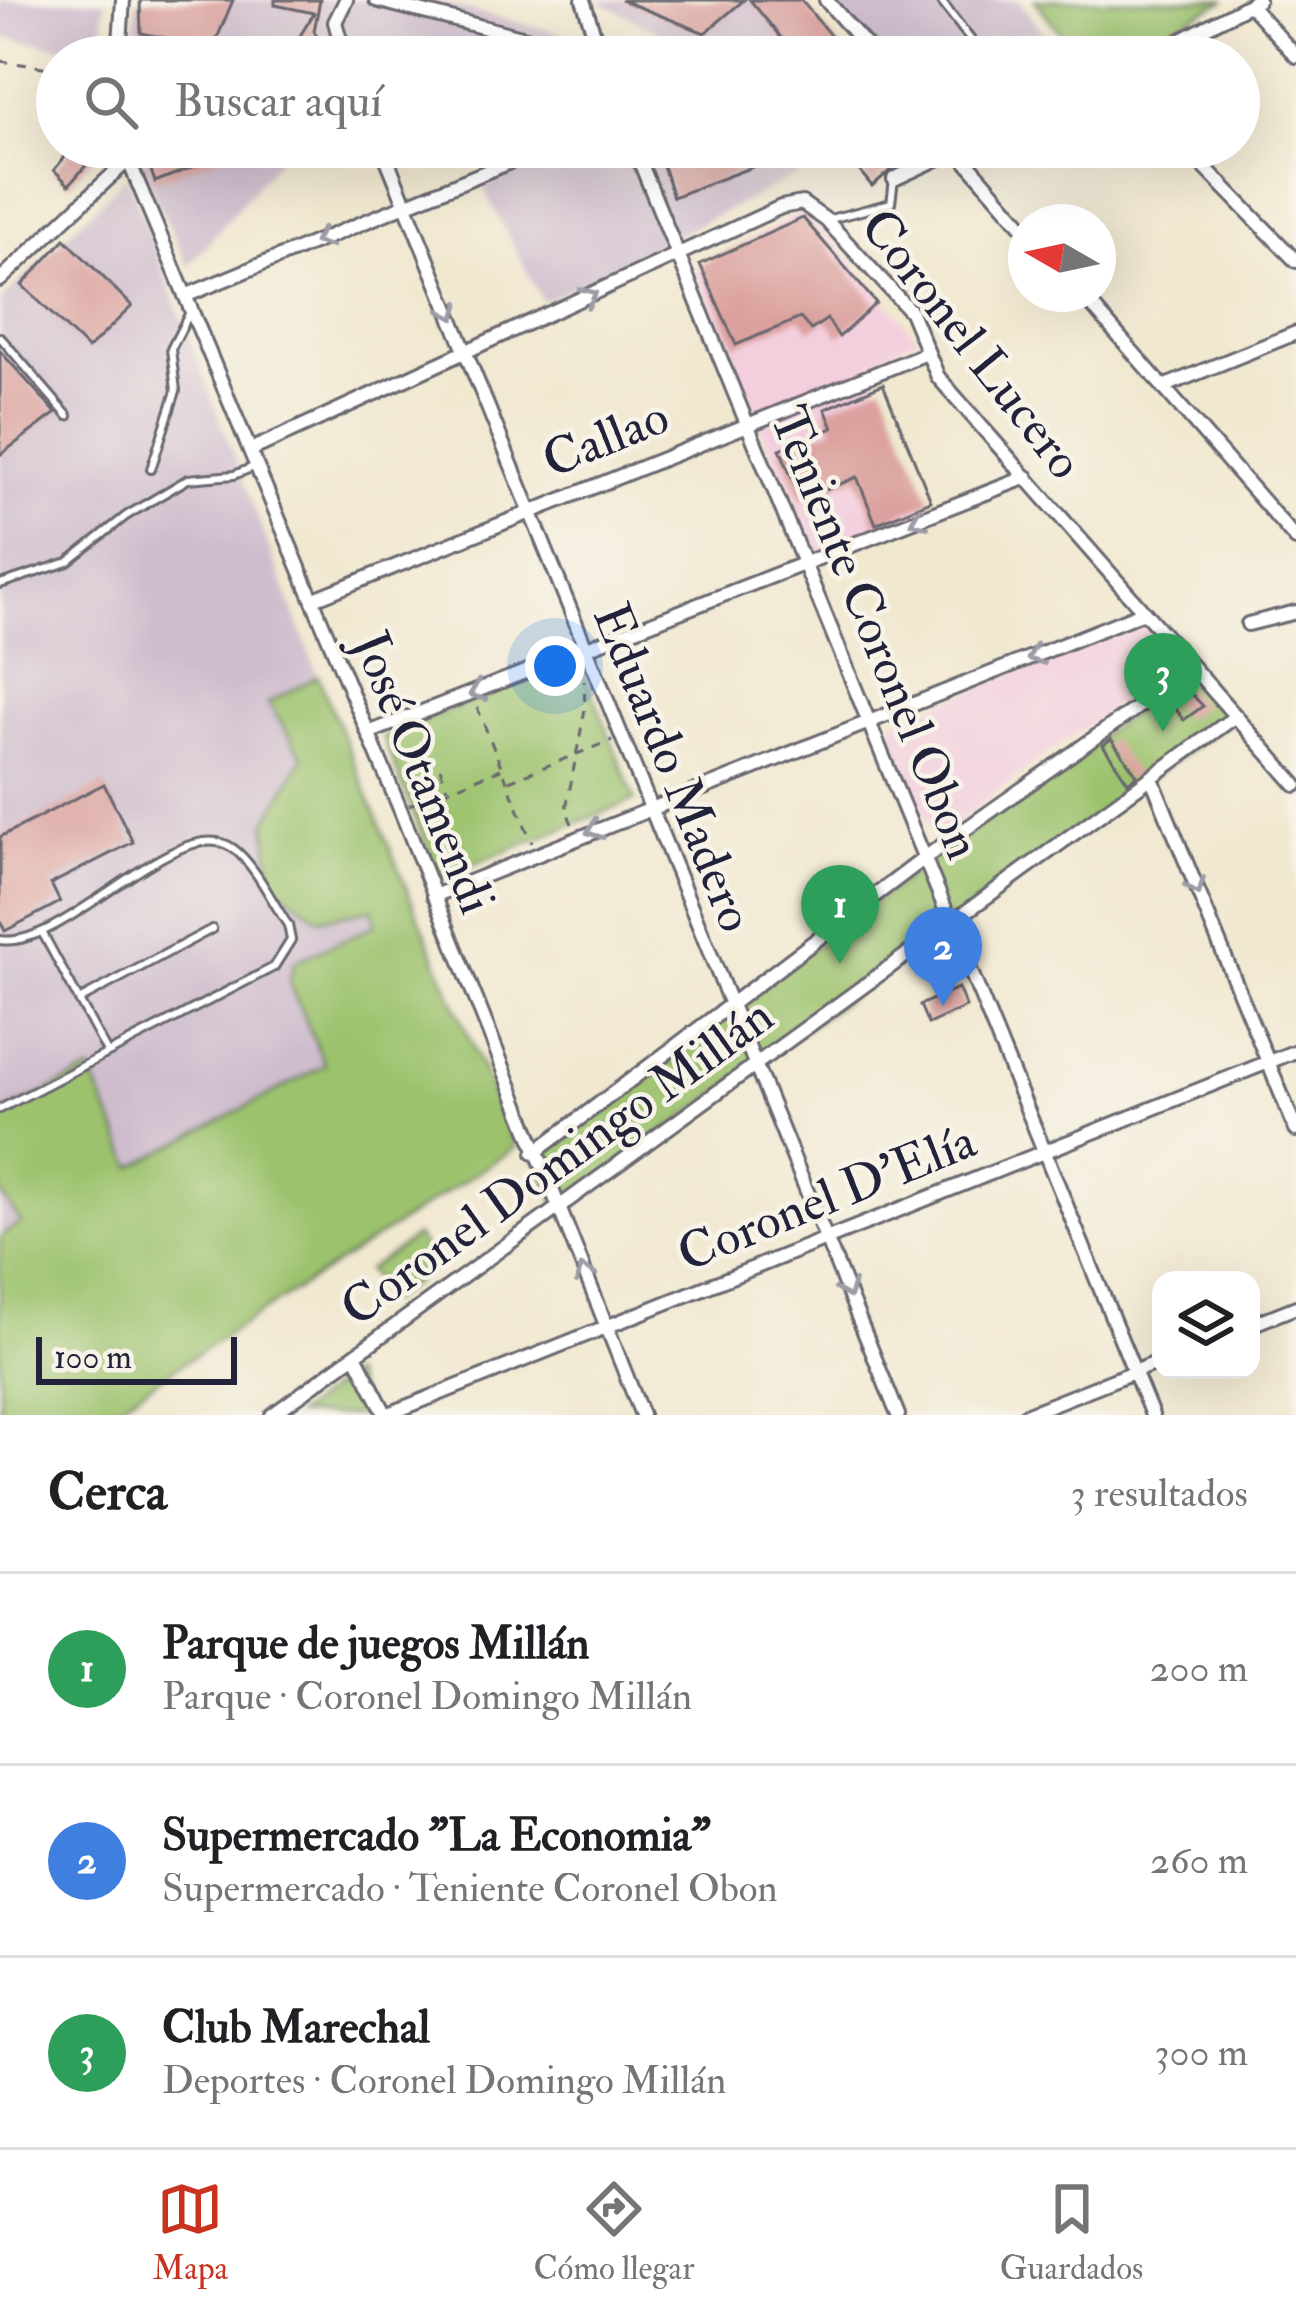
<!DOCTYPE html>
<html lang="es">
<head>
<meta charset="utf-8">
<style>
  body { margin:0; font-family:"IM FELL Double Pica",serif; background:#f2f2f2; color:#202124 }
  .controls { position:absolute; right:36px; bottom:36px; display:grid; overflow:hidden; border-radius:24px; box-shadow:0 12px 48px #0002 }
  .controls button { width:108px; height:108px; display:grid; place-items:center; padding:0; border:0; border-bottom:3px solid #e0e0e0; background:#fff; color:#202124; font:60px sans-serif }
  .compass { position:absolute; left:1008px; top:204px; width:108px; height:108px; border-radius:50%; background:#fff; box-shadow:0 12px 48px #0002; rotate:279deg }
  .scale { position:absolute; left:36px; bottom:30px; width:201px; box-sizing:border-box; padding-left:12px; border:6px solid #22223b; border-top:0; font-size:33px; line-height:42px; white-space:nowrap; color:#22223b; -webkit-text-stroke:9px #f7f3e8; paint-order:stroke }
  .you { position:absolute; left:555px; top:666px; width:42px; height:42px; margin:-30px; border:9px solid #fff; border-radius:50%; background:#1a73e8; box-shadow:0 0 0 18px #1a73e833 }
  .badge { display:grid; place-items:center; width:78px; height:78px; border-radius:50%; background:#c8321e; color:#fff; font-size:39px; font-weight:700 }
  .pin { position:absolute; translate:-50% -99px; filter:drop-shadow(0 3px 6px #0008) }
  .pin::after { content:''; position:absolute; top:63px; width:42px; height:36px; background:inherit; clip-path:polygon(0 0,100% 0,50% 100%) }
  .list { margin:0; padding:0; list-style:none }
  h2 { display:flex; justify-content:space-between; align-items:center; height:156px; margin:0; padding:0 48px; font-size:51px }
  h2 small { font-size:39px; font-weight:400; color:#757577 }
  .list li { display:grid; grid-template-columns:78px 1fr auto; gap:36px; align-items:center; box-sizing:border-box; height:192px; padding:0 48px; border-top:3px solid #e0e0e0 }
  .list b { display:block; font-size:45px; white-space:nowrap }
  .list p { margin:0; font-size:39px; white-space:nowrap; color:#757577 }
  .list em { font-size:39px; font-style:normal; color:#757577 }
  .icon { flex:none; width:66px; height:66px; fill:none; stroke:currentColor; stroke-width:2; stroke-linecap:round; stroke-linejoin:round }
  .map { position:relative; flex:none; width:1296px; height:1415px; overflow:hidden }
  .search { position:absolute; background:#fff; box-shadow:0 12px 48px #0002; left:36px; right:36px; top:36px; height:132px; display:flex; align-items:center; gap:30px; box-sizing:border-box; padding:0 42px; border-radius:66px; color:#757577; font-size:45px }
  .sheet { height:732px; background:#fff }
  nav { display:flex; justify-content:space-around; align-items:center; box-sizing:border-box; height:168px; border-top:3px solid #e0e0e0; background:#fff; font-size:33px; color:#757577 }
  nav a { display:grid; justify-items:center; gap:6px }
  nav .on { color:#c8321e }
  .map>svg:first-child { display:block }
  .built { fill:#f3cfde }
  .industrial { fill:#cfbdce }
  .green { fill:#9cc26d; stroke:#5f7254; stroke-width:3 }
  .building { fill:#dba19e }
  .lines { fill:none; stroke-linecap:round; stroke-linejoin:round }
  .lane-casing { stroke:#6a676f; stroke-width:12 }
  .street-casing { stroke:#6a676f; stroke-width:18 }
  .path { stroke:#6a676f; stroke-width:3; stroke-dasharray:9 9; stroke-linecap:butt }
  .lane { stroke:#fff; stroke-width:6 }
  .street { stroke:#fff; stroke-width:12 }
  .oneway { stroke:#9c9ca7 }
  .labels { text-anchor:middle; stroke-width:9; stroke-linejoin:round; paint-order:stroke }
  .street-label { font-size:51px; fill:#22223b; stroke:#f7f3e8 }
</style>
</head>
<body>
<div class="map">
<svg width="1296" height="1415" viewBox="0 0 1296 1415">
  <rect width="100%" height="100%" fill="#f7f3e8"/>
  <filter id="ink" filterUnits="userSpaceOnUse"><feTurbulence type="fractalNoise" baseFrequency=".00833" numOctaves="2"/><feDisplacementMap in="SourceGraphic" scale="24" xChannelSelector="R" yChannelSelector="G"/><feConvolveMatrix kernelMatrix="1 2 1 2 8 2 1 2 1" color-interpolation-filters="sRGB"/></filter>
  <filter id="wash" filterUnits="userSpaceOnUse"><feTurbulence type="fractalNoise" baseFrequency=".004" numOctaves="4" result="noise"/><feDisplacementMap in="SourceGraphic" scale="48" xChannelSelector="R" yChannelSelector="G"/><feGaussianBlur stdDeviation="2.7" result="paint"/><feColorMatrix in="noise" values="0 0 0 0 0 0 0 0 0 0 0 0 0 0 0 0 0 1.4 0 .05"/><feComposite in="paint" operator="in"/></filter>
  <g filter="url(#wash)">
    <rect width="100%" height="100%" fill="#f1e8d0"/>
    <path class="built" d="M806,209L917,337L869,363L924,513L815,558L695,270Z
      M1142,623L1179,665L1048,752L936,840L883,726Z"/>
    <path class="industrial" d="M0,0H105L101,53L0,37Z
      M136,0H427L632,51L615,57H375L357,43L336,57H133Z
      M596,0H795L842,57H707Z
      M822,0H1018L1063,57H870Z
      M132,147H289L188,267Z
      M585,147H799L821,163L543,302L482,186Z
      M127,176L318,676L515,1148L106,1415H0V301Z"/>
    <path class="green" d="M1035,0H1226L1111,57H1079Z
      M579,659L635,800L439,878L383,737Z
      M1193,668L1236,716L558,1209L534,1153Z
      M318,676L515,1148L103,1415H0V1237L21,1223L0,1192V1114L90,1071L133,1167L325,1065L289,983L294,962L375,925L373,909L319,919L272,882L266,823L303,757L268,703Z
      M416,1236L437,1266L389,1301L367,1270Z
      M351,1374L369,1415H296Z"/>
    <g id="blocks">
      <path class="building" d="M140,0H233L213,48L141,33Z
        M275,0H320L314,31L328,57H287L314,13L275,5Z
        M621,0H744L705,33Z
        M750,0H801L848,57H797Z
        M73,147H102L69,185L54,170Z
        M143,147H241V148L155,182Z
        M657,147H776L784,155L673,197Z
        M840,147H918L872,186Z
        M803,218L876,303L839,337L827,319L811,330L800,318L736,345L700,264Z
        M65,239L132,306L88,349L22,285Z
        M0,351L56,413L0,455Z
        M883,384L931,501L876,524L857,477L801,500L780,449L833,428L825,409Z
        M1186,688L1203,706L1184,720L1169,700Z
        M1111,739L1137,775L1128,782L1103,745Z
        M104,784L133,842L51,884L60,902L5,931L0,921V837Z
        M958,988L966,1007L928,1024L920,1005Z"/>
    </g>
  </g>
  <g filter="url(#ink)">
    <use href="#blocks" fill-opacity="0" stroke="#6a676f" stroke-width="3"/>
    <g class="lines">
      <g class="lane-casing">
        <path id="lane" d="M940,0L974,44
          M830,219L891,203L894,179
          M0,337L68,416
          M151,469L176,391L171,349L189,314
          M0,584L68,562L126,516L188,479L234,475L256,466
          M42,932L107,1052
          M0,940C65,951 180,807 234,849C256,866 272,902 288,925L291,940L274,967L0,1109
          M79,1000L212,929"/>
      </g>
      <g class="street-casing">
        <path id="street" d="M376,0L577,51L599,49
          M583,0L601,56
          M826,0L876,57
          M1250,5L1296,56
          M119,57L123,0
          M345,57L335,22L346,0
          M1149,57L1258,0
          M123,147L400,809L642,1415
          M382,147L898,1415
          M634,147L1152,1415
          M954,147L1026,230
          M1185,147L1296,261
          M894,179L963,147
          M0,280L126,162
          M1082,294L1296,539
          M185,296L546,147
          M1163,387L1296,333
          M253,449L781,207L802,203L826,220L911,312L938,377L1296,785
          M314,599L927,353
          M1248,624L1296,612
          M368,733L1027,477
          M1152,779L1296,1130
          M434,896L1144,612
          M534,1153L926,857L1193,668
          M1251,1325L1296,1307
          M355,1355L386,1415
          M272,1415L1236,716
          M386,1415L1296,1051
          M1025,1415L1161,1361"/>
      </g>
      <path class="path" d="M0,61L57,69
        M477,707L532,843
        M440,768L447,788
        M509,781L612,740
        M409,805L501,769
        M572,824L566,809L585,709L584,681"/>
      <use href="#lane" class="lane"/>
      <use href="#street" class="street"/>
    </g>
    <defs><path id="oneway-chevron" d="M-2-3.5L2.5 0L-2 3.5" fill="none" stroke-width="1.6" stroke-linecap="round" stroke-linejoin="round" transform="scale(3)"/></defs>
    <g class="oneway">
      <use href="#oneway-chevron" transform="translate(322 239) rotate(157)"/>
      <use href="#oneway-chevron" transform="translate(589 296) rotate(-25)"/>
      <use href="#oneway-chevron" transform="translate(451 312) rotate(67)"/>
      <use href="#oneway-chevron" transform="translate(918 520) rotate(158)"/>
      <use href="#oneway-chevron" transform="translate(1035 656) rotate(158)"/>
      <use href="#oneway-chevron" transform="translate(477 692) rotate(159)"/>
      <use href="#oneway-chevron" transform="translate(594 830) rotate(159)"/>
      <use href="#oneway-chevron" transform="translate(1196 887) rotate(68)"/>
      <use href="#oneway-chevron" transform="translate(584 1273) rotate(-112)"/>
      <use href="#oneway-chevron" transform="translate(847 1290) rotate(68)"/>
    </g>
  </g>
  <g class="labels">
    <g class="street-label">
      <text transform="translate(973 343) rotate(52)" y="18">Coronel Lucero</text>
      <text transform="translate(605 437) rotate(-22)" y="18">Callao</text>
      <text transform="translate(877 632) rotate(68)" y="18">Teniente Coronel Obon</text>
      <text transform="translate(675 767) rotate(68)" y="18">Eduardo Madero</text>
      <text transform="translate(425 772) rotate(68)" y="18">José Otamendi</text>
      <text transform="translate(556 1161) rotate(-36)" y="18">Coronel Domingo Millán</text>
      <text transform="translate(826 1196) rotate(-22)" y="18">Coronel D'Elía</text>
    </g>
  </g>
</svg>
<div class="controls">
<button><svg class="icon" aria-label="layers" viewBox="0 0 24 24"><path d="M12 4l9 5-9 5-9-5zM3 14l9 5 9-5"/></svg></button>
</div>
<svg class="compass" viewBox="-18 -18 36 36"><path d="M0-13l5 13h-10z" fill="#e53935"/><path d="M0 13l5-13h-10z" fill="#757577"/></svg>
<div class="scale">100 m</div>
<div class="you"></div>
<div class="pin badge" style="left:840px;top:964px;background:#2e9e5b">1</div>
<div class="pin badge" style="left:943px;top:1006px;background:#3f7fe0">2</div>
<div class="pin badge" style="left:1163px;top:732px;background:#2e9e5b">3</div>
<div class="search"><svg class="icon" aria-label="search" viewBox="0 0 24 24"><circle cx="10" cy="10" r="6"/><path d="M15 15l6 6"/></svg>Buscar aquí</div>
</div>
<section class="sheet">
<h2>Cerca<small>3 resultados</small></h2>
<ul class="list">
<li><span class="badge" style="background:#2e9e5b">1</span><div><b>Parque de juegos Millán</b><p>Parque · Coronel Domingo Millán</p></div><em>200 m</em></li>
<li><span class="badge" style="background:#3f7fe0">2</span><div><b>Supermercado &quot;La Economia&quot;</b><p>Supermercado · Teniente Coronel Obon</p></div><em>260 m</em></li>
<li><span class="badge" style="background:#2e9e5b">3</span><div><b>Club Marechal</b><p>Deportes · Coronel Domingo Millán</p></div><em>300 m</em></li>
</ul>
</section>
<nav>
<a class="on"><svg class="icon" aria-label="map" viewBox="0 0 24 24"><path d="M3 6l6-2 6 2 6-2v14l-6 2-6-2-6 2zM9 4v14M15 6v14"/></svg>Mapa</a>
<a><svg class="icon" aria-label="directions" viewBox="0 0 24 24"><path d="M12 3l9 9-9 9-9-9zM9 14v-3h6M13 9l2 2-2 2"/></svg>Cómo llegar</a>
<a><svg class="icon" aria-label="saved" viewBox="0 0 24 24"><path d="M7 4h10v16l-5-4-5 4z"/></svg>Guardados</a>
</nav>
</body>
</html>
